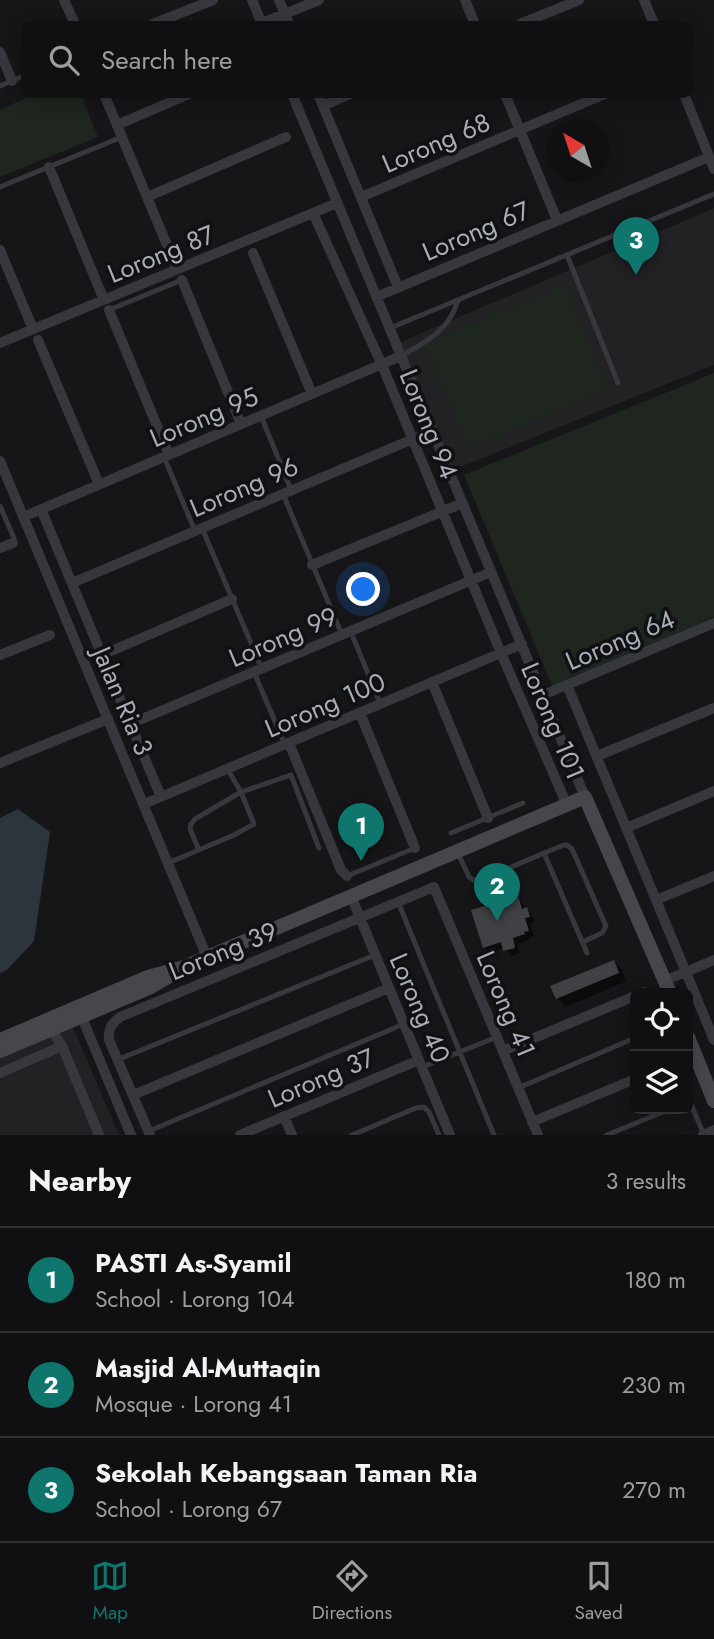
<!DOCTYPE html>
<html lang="en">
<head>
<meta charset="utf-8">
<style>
  body { margin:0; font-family:Jost,sans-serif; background:#1e1e20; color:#f1f3f6 }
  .controls { position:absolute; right:21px; bottom:21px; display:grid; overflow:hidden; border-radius:10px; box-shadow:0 4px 18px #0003 }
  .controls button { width:63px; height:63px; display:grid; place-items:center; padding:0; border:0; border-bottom:2px solid #303032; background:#101012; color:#f1f3f6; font:35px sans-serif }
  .compass { position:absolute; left:546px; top:119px; width:63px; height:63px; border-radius:50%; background:#101012; box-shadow:0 4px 18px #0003; rotate:321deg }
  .you { position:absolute; left:364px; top:590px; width:24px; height:24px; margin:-18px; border:5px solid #fff; border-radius:50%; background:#1a73e8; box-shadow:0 0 0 10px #1a73e833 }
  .badge { display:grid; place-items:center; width:46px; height:46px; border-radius:50%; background:#0f766e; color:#fff; font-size:23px; font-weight:700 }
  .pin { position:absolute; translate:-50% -58px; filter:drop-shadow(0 2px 4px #0008) }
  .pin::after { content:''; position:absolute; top:37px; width:24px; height:21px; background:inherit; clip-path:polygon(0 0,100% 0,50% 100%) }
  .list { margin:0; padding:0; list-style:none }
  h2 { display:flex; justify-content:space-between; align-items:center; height:91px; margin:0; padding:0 28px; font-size:30px }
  h2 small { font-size:23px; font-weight:400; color:#9c9d9f }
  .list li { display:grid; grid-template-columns:46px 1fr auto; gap:21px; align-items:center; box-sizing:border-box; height:105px; padding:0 28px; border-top:2px solid #303032 }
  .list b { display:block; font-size:26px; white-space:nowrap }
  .list p { margin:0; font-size:23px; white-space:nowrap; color:#9c9d9f }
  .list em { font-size:23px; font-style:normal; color:#9c9d9f }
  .icon { flex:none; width:38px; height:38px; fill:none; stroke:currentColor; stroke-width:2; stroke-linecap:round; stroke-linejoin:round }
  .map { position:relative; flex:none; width:714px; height:1135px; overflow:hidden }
  .search { position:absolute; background:#101012; box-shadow:0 4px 18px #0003; left:21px; right:21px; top:21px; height:77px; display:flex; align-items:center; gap:18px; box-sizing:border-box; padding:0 24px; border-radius:10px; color:#9c9d9f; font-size:26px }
  .sheet { height:406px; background:#101012 }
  nav { display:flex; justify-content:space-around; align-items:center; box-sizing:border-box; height:98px; border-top:2px solid #303032; background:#101012; font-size:19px; color:#9c9d9f }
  nav a { display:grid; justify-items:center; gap:4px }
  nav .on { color:#0f766e }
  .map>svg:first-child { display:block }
  .built { fill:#222225 }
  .green { fill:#1e261f }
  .water { fill:#2c353c }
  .shadow { fill:#0007 }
  .building { fill:#404145 }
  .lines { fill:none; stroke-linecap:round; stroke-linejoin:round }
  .lane { stroke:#37383d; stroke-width:5 }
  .street { stroke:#37383d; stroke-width:10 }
  .secondary { stroke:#45474d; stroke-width:14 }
  .labels { text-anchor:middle; stroke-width:7; stroke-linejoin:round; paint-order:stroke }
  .street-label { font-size:26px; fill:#a8adb8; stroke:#111113 }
</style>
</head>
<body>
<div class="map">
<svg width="714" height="1135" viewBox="0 0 714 1135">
  <rect width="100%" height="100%" fill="#161618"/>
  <path class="built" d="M714,208V365L453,470L401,342Z
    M72,1025L119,1135H0V1055Z"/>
  <path class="green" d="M34,94L81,95L98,137L0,177V110Z
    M565,284L609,389L468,449L424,344Z
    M714,373V617L553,688L464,475Z"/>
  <path class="water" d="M18,809L50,832L34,941L7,970L0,973V818Z"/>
  <path class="shadow" d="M496,894L503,902L518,897L523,903L525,910L532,915L535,922L530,924L534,936L529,938V940L517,944L520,953L511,956L504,948L490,953L484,947Z
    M613,962L622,970L627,981L566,1007L557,998Z"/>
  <path class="building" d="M497,892L500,901L518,895L522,909L527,907L530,917L525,918L529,931L524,932L525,934L513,938L515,948L503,951L501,942L483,948L471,910L491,904L488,895Z
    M614,960L619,973L556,999L550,986Z"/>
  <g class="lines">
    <path class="lane" d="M0,86L24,76
      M0,187L122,137
      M567,255L618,383
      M109,310L182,280
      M390,328L714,194
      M401,356C426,342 450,330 458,300
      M261,416L291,490
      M164,457L195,531
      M283,494L342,635
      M0,506L14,538L13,543
      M202,528L262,669
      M351,632L380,703
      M254,672L285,745
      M451,833L523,803
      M199,850L190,829L191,824L195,819L241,792L291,775L319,848
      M457,851L469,877L475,881L486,878L544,853L587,953
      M544,853L564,845H567L572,849L606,926L602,933L583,942
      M168,863L234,835L254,824L241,792L228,770
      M347,876L415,848
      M398,902L494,1135
      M117,1060L375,955
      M422,1067L497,1037
      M518,1088L635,1038
      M688,1097L704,1135
      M149,1131L404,1024
      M352,1135L416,1108L424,1107L429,1112L439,1135
      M607,1135L670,1109"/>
    <path class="street" d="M64,0L75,24
      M252,0L262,24
      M279,0L289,24
      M465,0L475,24
      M644,0L654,24
      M262,23L319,0
      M153,24L213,0
      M520,24L579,0
      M0,52L12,81
      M104,94L177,269
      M292,94L585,797
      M318,94L398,287
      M505,94L557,220
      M684,94L714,169
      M323,106L350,94
      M117,125L189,94
      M49,167L104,300
      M147,197L286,137
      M361,197L605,94
      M313,213L382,365L501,653L567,805
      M0,250L33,329
      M253,253L312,394
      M182,280L241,424
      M376,297L709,157
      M109,310L169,455
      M38,340L99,484
      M0,343L337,203
      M0,461L207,957
      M41,509L161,797
      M23,517L401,356
      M0,548L13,543
      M312,565L463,503
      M72,583L432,431
      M0,655L50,635
      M102,655L232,599
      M432,682L488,818
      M567,685L714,1040
      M543,695L714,623
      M360,713L415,848
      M130,724L491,572
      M289,743L341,870L347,876
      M597,756L714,708
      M0,763L108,719
      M144,804L522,644
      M626,828L714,791
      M351,896L450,1135
      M656,900L714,876
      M664,981L714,960
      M642,993L644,992
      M80,1013L131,1135
      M51,1029L62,1046L99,1135
      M503,1051L635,996
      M0,1073L62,1046
      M133,1095L389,988
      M284,1116L292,1135
      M532,1122L635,1079
      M150,1135L109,1040C108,1029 111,1024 120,1017L434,887L538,1135
      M240,1135L419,1060
      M703,1135L714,1130"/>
    <path class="secondary" d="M688,1037L714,1101
      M0,1040L148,977L184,967L585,797L670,993
      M0,1051L151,987L168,977"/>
  </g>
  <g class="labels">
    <g class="street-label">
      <text transform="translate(436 143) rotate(-23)" y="9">Lorong 68</text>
      <text transform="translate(476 231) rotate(-23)" y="9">Lorong 67</text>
      <text transform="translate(161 254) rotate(-22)" y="9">Lorong 87</text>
      <text transform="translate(204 417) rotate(-23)" y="9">Lorong 95</text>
      <text transform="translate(429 424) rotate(68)" y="9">Lorong 94</text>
      <text transform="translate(244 487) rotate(-23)" y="9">Lorong 96</text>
      <text transform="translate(283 637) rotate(-23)" y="9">Lorong 99</text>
      <text transform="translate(620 640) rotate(-23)" y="9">Lorong 64</text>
      <text transform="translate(123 701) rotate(67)" y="9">Jalan Ria 3</text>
      <text transform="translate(325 705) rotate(-23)" y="9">Lorong 100</text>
      <text transform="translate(553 721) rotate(67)" y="9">Lorong 101</text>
      <text transform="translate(223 951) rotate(-22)" y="9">Lorong 39</text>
      <text transform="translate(506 1004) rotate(67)" y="9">Lorong 41</text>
      <text transform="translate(420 1008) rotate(67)" y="9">Lorong 40</text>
      <text transform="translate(321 1078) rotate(-23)" y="9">Lorong 37</text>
    </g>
  </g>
</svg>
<div class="controls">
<button><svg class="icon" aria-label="locate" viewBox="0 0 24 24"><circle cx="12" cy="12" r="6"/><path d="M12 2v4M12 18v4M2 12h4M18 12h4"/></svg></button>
<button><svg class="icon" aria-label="layers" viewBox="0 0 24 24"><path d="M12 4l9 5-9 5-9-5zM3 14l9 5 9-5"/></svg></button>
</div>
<svg class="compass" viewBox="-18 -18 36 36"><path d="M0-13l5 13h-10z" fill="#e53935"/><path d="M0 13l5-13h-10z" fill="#9c9d9f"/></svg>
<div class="you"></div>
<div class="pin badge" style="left:361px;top:861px">1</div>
<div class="pin badge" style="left:497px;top:921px">2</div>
<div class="pin badge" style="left:636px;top:275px">3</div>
<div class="search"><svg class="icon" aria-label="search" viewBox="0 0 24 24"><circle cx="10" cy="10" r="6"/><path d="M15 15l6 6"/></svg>Search here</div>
</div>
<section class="sheet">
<h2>Nearby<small>3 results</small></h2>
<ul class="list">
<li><span class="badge">1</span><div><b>PASTI As-Syamil</b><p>School · Lorong 104</p></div><em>180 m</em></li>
<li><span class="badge">2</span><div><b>Masjid Al-Muttaqin</b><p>Mosque · Lorong 41</p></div><em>230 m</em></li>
<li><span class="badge">3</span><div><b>Sekolah Kebangsaan Taman Ria</b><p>School · Lorong 67</p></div><em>270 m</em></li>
</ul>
</section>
<nav>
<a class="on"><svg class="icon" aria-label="map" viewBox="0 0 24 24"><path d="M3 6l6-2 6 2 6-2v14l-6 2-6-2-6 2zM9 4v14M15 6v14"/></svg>Map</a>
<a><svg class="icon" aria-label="directions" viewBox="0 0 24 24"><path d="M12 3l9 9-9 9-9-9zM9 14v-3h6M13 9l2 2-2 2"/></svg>Directions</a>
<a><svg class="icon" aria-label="saved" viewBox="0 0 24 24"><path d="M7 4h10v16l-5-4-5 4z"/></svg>Saved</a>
</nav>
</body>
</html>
